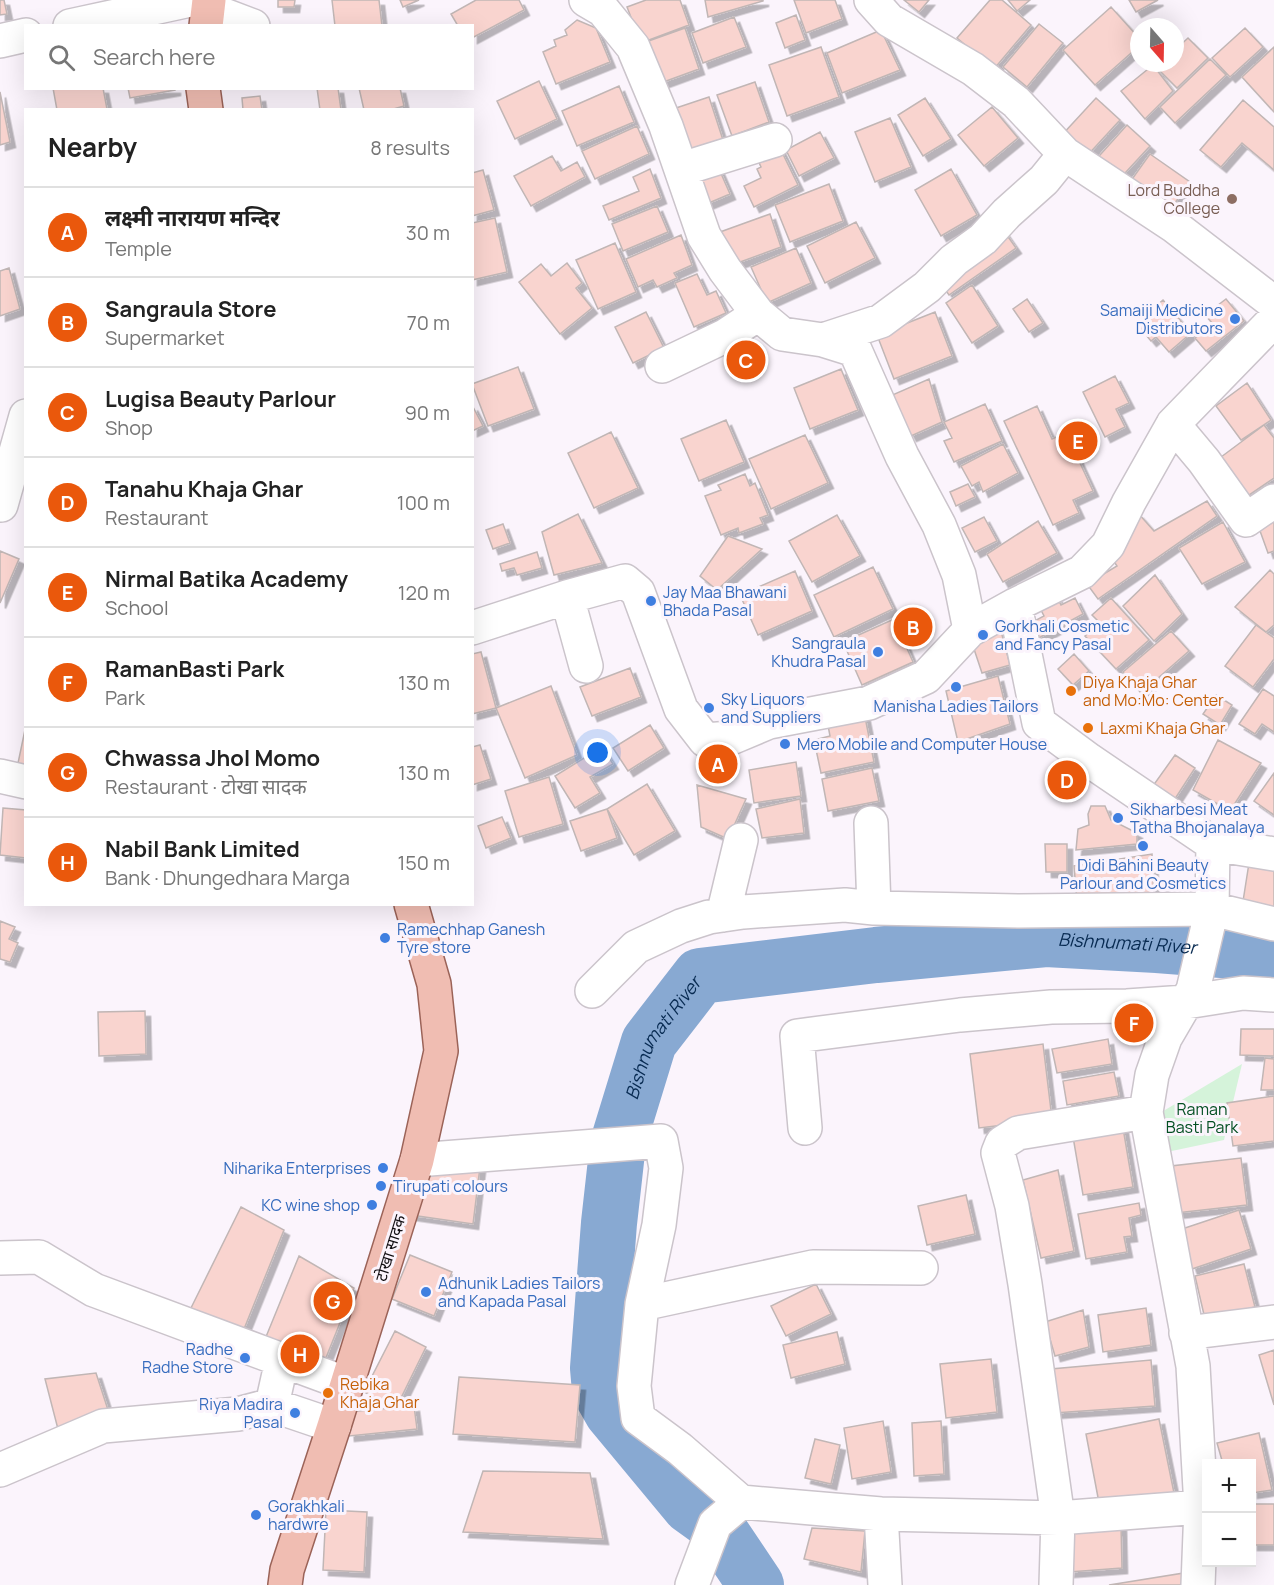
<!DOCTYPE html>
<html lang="en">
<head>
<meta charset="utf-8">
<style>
  body { margin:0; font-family:Manrope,"Noto Sans Devanagari",sans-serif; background:#f6f6f6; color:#222 }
  .controls { position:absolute; right:18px; bottom:18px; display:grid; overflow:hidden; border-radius:0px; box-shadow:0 6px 24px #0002 }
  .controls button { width:54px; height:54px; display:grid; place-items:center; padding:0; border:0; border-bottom:2px solid #e0e0e0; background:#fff; color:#222; font:30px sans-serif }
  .compass { position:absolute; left:1130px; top:18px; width:54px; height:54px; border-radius:50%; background:#fff; box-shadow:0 6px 24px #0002; rotate:160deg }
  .you { position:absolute; left:598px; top:753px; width:21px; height:21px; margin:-15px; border:4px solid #fff; border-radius:50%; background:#1a73e8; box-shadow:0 0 0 9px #1a73e833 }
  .badge { display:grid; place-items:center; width:39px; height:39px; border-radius:50%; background:#ea580c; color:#fff; font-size:20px; font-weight:700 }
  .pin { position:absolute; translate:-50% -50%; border:3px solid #fff; box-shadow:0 2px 6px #0006 }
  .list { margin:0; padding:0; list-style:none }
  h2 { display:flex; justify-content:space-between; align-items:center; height:78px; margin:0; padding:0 24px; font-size:26px }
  h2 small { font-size:20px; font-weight:400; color:#767676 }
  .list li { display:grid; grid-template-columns:39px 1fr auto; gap:18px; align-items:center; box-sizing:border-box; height:90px; padding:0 24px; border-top:2px solid #e0e0e0 }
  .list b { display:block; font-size:22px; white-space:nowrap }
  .list p { margin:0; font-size:20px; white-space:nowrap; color:#767676 }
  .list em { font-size:20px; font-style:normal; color:#767676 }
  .icon { flex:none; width:33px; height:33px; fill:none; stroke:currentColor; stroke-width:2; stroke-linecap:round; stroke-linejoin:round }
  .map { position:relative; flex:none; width:1274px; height:1585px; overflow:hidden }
  .search { position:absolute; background:#fff; box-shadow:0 6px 24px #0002; left:24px; top:24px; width:450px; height:66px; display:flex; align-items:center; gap:15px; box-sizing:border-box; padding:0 21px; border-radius:0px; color:#767676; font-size:22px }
  .panel { position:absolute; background:#fff; box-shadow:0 6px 24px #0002; left:24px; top:108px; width:450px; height:798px; border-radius:0px }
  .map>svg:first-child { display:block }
  .green { fill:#d5f3da }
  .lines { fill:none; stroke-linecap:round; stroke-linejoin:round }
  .river { stroke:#88a9d2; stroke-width:56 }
  .building { fill:#f9d4cf; stroke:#c1b6b5; stroke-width:1.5; filter:url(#shadow) }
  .minor-casing { stroke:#cbc4cb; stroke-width:36 }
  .major-casing { stroke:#9b6358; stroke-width:36 }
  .minor { stroke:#fff; stroke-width:33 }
  .major { stroke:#f0bdb2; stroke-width:33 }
  .education-dot { fill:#8d6e63; stroke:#fbf4fc; stroke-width:2 }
  .shop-dot { fill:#3f7fe0; stroke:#fbf4fc; stroke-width:2 }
  .food-dot { fill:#e8710a; stroke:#fbf4fc; stroke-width:2 }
  .labels { text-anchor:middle; stroke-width:6; stroke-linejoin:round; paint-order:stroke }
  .education-label { font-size:16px; fill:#785e54; stroke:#fbf4fc; text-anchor:end }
  .shop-label { font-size:16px; fill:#366cbe; stroke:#fbf4fc; text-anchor:start }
  .food-label { font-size:16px; fill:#c56008; stroke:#fbf4fc; text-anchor:start }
  .park-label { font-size:16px; fill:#034f22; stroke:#fbf4fc }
  .street-label { font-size:16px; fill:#110e11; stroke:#fbf4fc }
  .water-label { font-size:18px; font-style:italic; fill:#072a51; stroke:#fbf4fc }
</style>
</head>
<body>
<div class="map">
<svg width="1274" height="1585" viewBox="0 0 1274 1585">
  <defs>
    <filter id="shadow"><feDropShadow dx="5.5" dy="5.5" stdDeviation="0" flood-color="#0004"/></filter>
  </defs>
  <rect width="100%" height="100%" fill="#fbf4fc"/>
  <path class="green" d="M1242,1064L1224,1140L1167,1152L1160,1113Z"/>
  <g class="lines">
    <path class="river" id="s1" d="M756,1585L715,1524L690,1506L612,1412L600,1391L598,1368L609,1223L618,1143L649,1042L700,976L876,955L1046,939L1157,945L1274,954"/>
  </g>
  <path class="building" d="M0,0H4L7,14L0,15Z
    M278,0H295L294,7H278Z
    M332,0H379L382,26H335Z
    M400,0H419L403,7Z
    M476,0H519L524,10L472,38V26H458L451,14Z
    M646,0H680L689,25L641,43L627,7Z
    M705,0H763V1L708,17Z
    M794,0H835L842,19L806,33Z
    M904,0H929L919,12Z
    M990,0H1002L1031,25L994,69L957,38Z
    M1008,0H1030L1017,11Z
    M1129,0H1158L1136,12Z
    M1111,7L1139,38V46L1095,85L1063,50Z
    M796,15L805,40L785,48L776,23Z
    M734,17L746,47L703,63L692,33Z
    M577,20L596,28L610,62L556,84L543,52L556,46L554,40L567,35L565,30Z
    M1039,24L1063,43L1027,87L1003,67Z
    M685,28L699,69L658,84L643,43Z
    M1245,28L1263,47L1230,77L1212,58Z
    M881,30L900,70L842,93L827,53Z
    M1188,38L1208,58L1177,88L1157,68L1162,63H1175V50Z
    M821,47L839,97L787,116L769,65Z
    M1274,47V112L1242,77Z
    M1210,59L1226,75L1175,123L1160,107Z
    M1153,65L1173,91L1145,119L1121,91Z
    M539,81L557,119L515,139L497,101Z
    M755,82L769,122L732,136L717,95Z
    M619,86L634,122L577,146L562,111Z
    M53,88H103L107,109L57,110Z
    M128,88H175V90L130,98Z
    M317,88H338L341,110H320Z
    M359,88H400L404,106L390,110H364Z
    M0,92L10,142L0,145Z
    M260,96L262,110H243L242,98Z
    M709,97L723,140L684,152L670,110Z
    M925,98L951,139L923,156L898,115Z
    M1096,98L1120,120L1085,158L1061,136Z
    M1243,100L1274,127V170L1242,143L1221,167L1200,150Z
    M992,107L1018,138L984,166L958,135Z
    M890,118L911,167L875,182L855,132Z
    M1127,125L1150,146L1114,185L1091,165Z
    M637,126L649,154L595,179L582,151Z
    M820,132L834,158L799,176L786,150Z
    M778,144L798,185L754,207L744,186L761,178L757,169L761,167L756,156Z
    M1150,154L1190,182L1165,217L1125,189Z
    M552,156L561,171L577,162L585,177L531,206L514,176Z
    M650,169L661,198L609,220L603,206L639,191L633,177Z
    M719,169L730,194L704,205L693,180Z
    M951,169L977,215L941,236L915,190Z
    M483,170L494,210L472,216V173Z
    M829,184L843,221L790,242L775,205Z
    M657,206L668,232L623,251L612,224Z
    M770,214L781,247L732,265L720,232Z
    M495,218L507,272L472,280V223Z
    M856,222L875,258L825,283L807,246Z
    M1004,231L1016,248L949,295L937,278Z
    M681,235L692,265L674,273L677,278L657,287L653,280L638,287L626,259Z
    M615,243L636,292L598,309L576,260Z
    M796,248L811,283L767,303L751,267Z
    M567,263L582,283L576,288L592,308L560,334L519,282L541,264L551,276Z
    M9,268L20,309L0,316V271Z
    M697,274L707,295L716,291L726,313L694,327L675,283Z
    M972,285L998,326L972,343L946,303Z
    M1027,299L1043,323L1029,332L1013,309Z
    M1226,299L1244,321L1206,351L1195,338L1213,324L1205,315Z
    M1163,300L1191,333L1169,352L1156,337L1151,341L1136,323Z
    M646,312L664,348L633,363L615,327Z
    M935,312L952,356L894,379L877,335Z
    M518,367L534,409L488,426L472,384Z
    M841,369L858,410L810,429L794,388Z
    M1115,376L1129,403L1116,409L1125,427L1105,437L1083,392Z
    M929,379L942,422L911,436L890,396Z
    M1247,383L1271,420L1241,440L1216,406Z
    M985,404L1002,441L954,462L944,441L952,438L944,422Z
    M472,405L483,426L472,431Z
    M1037,406L1052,439L1066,433L1093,491L1073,500L1079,513L1053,525L1004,421Z
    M726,420L744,462L699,481L681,439Z
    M1264,425L1274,438V478L1240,501L1209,466Z
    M611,432L638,488L594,508L568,453Z
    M805,435L828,483L771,509L749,459Z
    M1003,444L1018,473L983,492L979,482L972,486L961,466Z
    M745,474L750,486L755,483L768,515L760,518L763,524L739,533L738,528L721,535L705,496L721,490L718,485Z
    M968,484L975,497L956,506L950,492Z
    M1207,501L1217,516L1098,599L1087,584L1117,566L1111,557L1138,513L1154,531Z
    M1274,511V551L1268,553L1255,517Z
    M578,514L602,563L554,575L542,532Z
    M837,515L860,556L812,582L789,541Z
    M984,517L997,541L975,552L962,528Z
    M1038,521L1057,553L1003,582L987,554Z
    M1223,522L1245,562L1202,584L1179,548Z
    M503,524L510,543L493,549L486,530Z
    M728,536L762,549L717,590L700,576Z
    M0,551L19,559L0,603Z
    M537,552L542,568L517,575L514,568L502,571L500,564Z
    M873,567L893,609L834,637L814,595Z
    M1270,570L1274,574V625L1266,632L1235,607Z
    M795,571L812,611L758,635L740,595Z
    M1155,575L1182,614L1154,641L1123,606Z
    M1057,597L1061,605L1075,598L1083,614L1035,640L1027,625L1044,616L1039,606Z
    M1111,598L1149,640L1116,669L1085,636L1100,623L1092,615Z
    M894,619L913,662L862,685L843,642Z
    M1256,625L1274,638V659L1253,687L1225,666Z
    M1001,631L1010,665L982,673L971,640Z
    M1171,631L1189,651L1141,693L1123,672Z
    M481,652L496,708L472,714V654Z
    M1074,654L1089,671L1073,685L1058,669Z
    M630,668L641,697L592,716L580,687Z
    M998,676L1010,724L958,742L946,691Z
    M551,686L577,755L525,778L496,708Z
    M1263,689L1274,696V732L1262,724L1255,734L1239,724Z
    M1216,695L1232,705L1220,725L1203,714Z
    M864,712L874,762L821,773L814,740L830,736L827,720Z
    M26,725V770L17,768Z
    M650,725L664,748L628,771L613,748Z
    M1218,740L1261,763L1230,811L1193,790Z
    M480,745L491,779L472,785V747Z
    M602,747L613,764L590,777L600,793L575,808L555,776Z
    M1175,755L1195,768L1171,805L1150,790Z
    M796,762L801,796L754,803L749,770Z
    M872,768L879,801L828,811L822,779Z
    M1274,773V815L1254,801Z
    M549,777L563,824L519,837L505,791Z
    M647,784L675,831L634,855L607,809Z
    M697,785L746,799L728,839L701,827Z
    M800,799L804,833L762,838L756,809Z
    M1091,806H1105L1111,820L1137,833V844L1076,850L1078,829L1089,825L1088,814Z
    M3,808L26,810V858L0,855Z
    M607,809L617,838L581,851L570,821Z
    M502,817L511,838L486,848L478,826Z
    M1045,844H1067V872H1046Z
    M1152,854L1154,903L1077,902L1074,866Z
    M1249,863L1274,867V919L1241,914Z
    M0,921L15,927L9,939L18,943L10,962L0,959Z
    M145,1011L146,1054L99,1056L98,1012Z
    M1241,1029H1274V1056L1240,1055Z
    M1108,1039L1112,1064L1057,1073L1052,1049Z
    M1043,1044L1052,1119L979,1128L970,1054Z
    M1265,1058L1274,1059V1090H1261Z
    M1114,1072L1119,1096L1067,1105L1063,1081Z
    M1274,1096V1141L1233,1146L1227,1103Z
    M1122,1122L1133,1187L1083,1195L1072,1131Z
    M1241,1158L1247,1205L1176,1213L1171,1166Z
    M419,1161L480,1167L473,1224L411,1215Z
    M1058,1170L1074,1251L1041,1258L1023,1180Z
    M966,1195L975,1234L927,1245L918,1206Z
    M1139,1203L1141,1215L1129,1218L1132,1236L1124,1237L1127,1252L1086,1259L1078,1214Z
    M241,1207L284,1230L242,1334L188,1314Z
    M1239,1210L1251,1249L1192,1269L1179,1230Z
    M410,1255L452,1272L434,1316L392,1299Z
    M299,1256L354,1288L321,1370L261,1349Z
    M1244,1264L1255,1307L1205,1319L1195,1276Z
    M816,1284L831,1314L786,1336L771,1306Z
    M1146,1308L1151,1345L1103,1352L1098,1315Z
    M1083,1310L1089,1347L1055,1356L1045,1322Z
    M395,1331L426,1347L396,1408L364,1392Z
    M837,1332L845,1364L791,1378L783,1345Z
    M1274,1350V1405L1259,1355Z
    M991,1359L997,1412L946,1418L940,1364Z
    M1151,1360L1155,1406L1054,1413L1051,1369Z
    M96,1373L109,1413L59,1433L45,1379Z
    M459,1377L580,1385L575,1442L453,1434Z
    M414,1406L417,1429L349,1436L347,1412Z
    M1159,1419L1174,1493L1100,1508L1086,1434Z
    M883,1421L891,1472L852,1479L844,1428Z
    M941,1421L944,1474L914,1476L912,1423Z
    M1259,1433L1272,1490L1252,1493V1464H1223L1217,1443Z
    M815,1439L840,1445L831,1484L805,1478Z
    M483,1471L590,1473L603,1539L463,1532Z
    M1252,1504H1274V1545H1252Z
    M326,1510L367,1512L364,1572L323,1570Z
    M1121,1525L1122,1568L1069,1572L1075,1528Z
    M812,1528L865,1531L861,1572L804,1559Z
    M1184,1573V1585H1109Z"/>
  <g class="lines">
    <g class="minor-casing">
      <path id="minor" d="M586,0L603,10L633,47L666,126L704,236L725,270L758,314L782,334L823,340L855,350L902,456L939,525L959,575L970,630L1015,605L1039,723L1089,760L1213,844L1212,909L1193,990L1165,1038L1152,1075L1146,1112L1193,1366L1201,1507L1198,1585
        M871,0L889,20L973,69L1016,102L1065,154L1174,226L1274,303
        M208,9L253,26
        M70,26L190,0
        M0,41L26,35
        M682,169L775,140
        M823,340L881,321L927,287L954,260L983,239L1007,213L1044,180L1065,154
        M662,366L725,336L758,314
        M1173,424L1204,461L1246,520L1274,501
        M1,505L26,416
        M567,597L586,666
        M1015,605L1082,572L1108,545L1129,502L1173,424L1274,320
        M472,628L567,597L625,581L638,592L681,709L705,740L731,738L769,722L869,703L926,677L970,630
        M0,776L26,782
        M871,823L874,908
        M1213,844L1274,854
        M723,915L741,840
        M592,991L636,947L681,926L709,917L743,912L845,905L874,908L1019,911L1212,909L1274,924
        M805,1128L797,1036L960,1015L1051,1007L1127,1006L1186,1002L1243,993L1274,995
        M417,1160L661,1141L666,1168L659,1225L642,1304L634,1386L638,1418L680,1449L741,1502L881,1514L1058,1518L1201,1507
        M0,1258L39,1257L94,1290L282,1360L272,1405L334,1426
        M642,1304L813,1267L921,1268
        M1186,1333L1274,1322
        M282,1360L347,1384
        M0,1470L103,1426L238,1414L272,1405
        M881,1514L885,1585
        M692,1585L715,1524L741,1502
        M1056,1585L1058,1518L1025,1284L1012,1206L998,1153L1002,1143L1018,1133L1146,1112"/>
    </g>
    <g class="major-casing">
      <path id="major" d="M206,26L209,0
        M203,88L206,110
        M285,1585L287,1570L334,1426L417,1160L441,1051L434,984L411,904"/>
    </g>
    <use href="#minor" class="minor"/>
    <use href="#major" class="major"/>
  </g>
  <circle class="education-dot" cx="1232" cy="199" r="6"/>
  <g class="shop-dot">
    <circle cx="1235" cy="319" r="6"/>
    <circle cx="651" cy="601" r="6"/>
    <circle cx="983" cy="635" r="6"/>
    <circle cx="878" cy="652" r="6"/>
    <circle cx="956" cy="687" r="6"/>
    <circle cx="709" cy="708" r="6"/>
    <circle cx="785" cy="744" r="6"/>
    <circle cx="1118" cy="818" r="6"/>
    <circle cx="1143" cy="846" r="6"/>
    <circle cx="385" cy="938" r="6"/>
    <circle cx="383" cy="1168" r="6"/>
    <circle cx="381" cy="1186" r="6"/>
    <circle cx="372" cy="1205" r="6"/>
    <circle cx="426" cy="1292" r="6"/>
    <circle cx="245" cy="1358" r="6"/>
    <circle cx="295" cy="1413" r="6"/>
    <circle cx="256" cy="1515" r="6"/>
  </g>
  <g class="food-dot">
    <circle cx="1071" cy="691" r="6"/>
    <circle cx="1088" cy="728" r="6"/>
    <circle cx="328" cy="1393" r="6"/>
  </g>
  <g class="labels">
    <g class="education-label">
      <text x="1220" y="196">Lord Buddha<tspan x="1220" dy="18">College</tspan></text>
    </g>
    <g class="shop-label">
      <text x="1223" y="316" text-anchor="end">Samaiji Medicine<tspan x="1223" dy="18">Distributors</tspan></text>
      <text x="663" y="598">Jay Maa Bhawani<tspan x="663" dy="18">Bhada Pasal</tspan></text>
      <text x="995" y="632">Gorkhali Cosmetic<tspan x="995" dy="18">and Fancy Pasal</tspan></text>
      <text x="866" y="649" text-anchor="end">Sangraula<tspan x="866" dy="18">Khudra Pasal</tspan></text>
      <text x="721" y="705">Sky Liquors<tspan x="721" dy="18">and Suppliers</tspan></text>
      <text x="956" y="712" text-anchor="middle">Manisha Ladies Tailors</text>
      <text x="797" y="750">Mero Mobile and Computer House</text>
      <text x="1130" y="815">Sikharbesi Meat<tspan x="1130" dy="18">Tatha Bhojanalaya</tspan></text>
      <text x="1143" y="871" text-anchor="middle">Didi Bahini Beauty<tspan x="1143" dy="18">Parlour and Cosmetics</tspan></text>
      <text x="397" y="935">Ramechhap Ganesh<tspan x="397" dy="18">Tyre store</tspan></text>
      <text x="371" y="1174" text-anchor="end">Niharika Enterprises</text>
      <text x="393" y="1192">Tirupati colours</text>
      <text x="360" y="1211" text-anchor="end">KC wine shop</text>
      <text x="438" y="1289">Adhunik Ladies Tailors<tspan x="438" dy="18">and Kapada Pasal</tspan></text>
      <text x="233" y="1355" text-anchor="end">Radhe<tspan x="233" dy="18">Radhe Store</tspan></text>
      <text x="283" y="1410" text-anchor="end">Riya Madira<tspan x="283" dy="18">Pasal</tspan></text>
      <text x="268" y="1512">Gorakhkali<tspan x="268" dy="18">hardwre</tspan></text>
    </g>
    <g class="food-label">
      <text x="1083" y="688">Diya Khaja Ghar<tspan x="1083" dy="18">and Mo:Mo: Center</tspan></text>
      <text x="1100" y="734">Laxmi Khaja Ghar</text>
      <text x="340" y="1390">Rebika<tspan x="340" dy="18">Khaja Ghar</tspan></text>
    </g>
    <g class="park-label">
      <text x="1202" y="1115">Raman<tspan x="1202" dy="18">Basti Park</tspan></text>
    </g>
    <g class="street-label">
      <text transform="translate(390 1248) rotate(-73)" y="6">टोखा सादक</text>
    </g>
    <g class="water-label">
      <text dy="6" stroke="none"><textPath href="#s1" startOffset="1118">Bishnumati River</textPath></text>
      <text dy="6" stroke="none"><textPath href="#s1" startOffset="615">Bishnumati River</textPath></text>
    </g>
  </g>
</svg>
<div class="controls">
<button>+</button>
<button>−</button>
</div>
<svg class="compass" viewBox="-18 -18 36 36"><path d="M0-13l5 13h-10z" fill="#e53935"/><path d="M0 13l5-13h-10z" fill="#767676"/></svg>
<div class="you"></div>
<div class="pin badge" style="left:718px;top:764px">A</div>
<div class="pin badge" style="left:913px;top:627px">B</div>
<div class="pin badge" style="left:746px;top:360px">C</div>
<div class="pin badge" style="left:1067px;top:780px">D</div>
<div class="pin badge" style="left:1078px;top:441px">E</div>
<div class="pin badge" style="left:1134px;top:1023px">F</div>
<div class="pin badge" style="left:333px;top:1301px">G</div>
<div class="pin badge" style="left:300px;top:1354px">H</div>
<div class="search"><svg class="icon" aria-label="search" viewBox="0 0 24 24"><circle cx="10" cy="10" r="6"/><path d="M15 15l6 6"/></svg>Search here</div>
<section class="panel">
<h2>Nearby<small>8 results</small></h2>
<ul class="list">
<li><span class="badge">A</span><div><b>लक्ष्मी नारायण मन्दिर</b><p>Temple</p></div><em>30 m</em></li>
<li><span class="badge">B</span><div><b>Sangraula Store</b><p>Supermarket</p></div><em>70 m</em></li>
<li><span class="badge">C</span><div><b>Lugisa Beauty Parlour</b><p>Shop</p></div><em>90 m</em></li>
<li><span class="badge">D</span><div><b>Tanahu Khaja Ghar</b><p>Restaurant</p></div><em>100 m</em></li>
<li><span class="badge">E</span><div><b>Nirmal Batika Academy</b><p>School</p></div><em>120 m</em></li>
<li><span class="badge">F</span><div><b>RamanBasti Park</b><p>Park</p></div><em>130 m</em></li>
<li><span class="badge">G</span><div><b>Chwassa Jhol Momo</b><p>Restaurant · टोखा सादक</p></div><em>130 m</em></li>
<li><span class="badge">H</span><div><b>Nabil Bank Limited</b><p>Bank · Dhungedhara Marga</p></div><em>150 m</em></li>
</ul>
</section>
</div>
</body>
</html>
